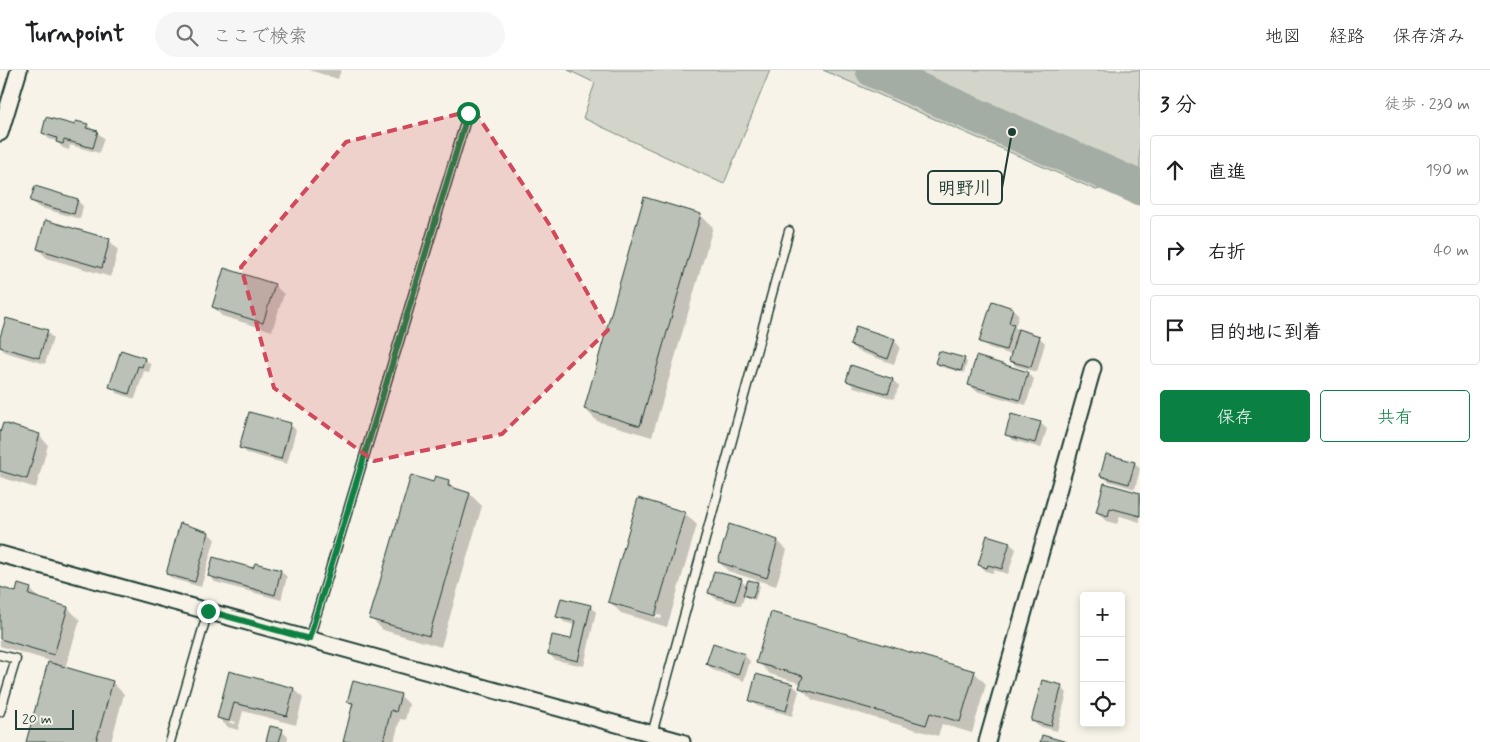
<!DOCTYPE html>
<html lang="ja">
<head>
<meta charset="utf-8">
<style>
  body { margin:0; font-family:Mynerve,"Klee One",sans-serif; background:#f6f6f6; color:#202124 }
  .controls { position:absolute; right:15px; bottom:15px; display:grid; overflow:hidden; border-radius:5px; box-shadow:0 2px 8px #0003 }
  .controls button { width:45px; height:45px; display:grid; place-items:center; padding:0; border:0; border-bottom:1px solid #e0e0e0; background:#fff; color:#202124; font:25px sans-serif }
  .scale { position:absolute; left:15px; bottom:12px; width:59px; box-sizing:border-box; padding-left:5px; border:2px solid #1f3d34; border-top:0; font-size:14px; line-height:18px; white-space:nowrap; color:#1f3d34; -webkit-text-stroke:4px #f7f3e8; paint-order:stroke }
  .stop { position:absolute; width:15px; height:15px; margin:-11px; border:4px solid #0b8043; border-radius:50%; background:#fff }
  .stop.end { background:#0b8043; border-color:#fff; box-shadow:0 1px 5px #0008 }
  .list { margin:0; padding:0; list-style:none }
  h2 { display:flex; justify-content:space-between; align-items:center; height:65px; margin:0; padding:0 20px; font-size:21px }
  h2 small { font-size:16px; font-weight:400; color:#757577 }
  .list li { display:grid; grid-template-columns:32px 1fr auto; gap:15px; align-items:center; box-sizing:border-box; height:70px; margin:0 10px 10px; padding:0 10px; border:1px solid #e0e0e0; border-radius:5px }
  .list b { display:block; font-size:19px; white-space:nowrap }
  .list em { font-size:16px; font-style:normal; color:#757577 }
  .actions { display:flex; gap:10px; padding:15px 20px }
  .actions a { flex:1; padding:11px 0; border:1px solid #0b8043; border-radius:5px; text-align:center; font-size:18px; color:#0b8043 }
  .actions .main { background:#0b8043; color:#fff }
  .icon { flex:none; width:28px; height:28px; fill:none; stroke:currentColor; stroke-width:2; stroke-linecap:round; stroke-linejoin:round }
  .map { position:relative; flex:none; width:1140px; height:672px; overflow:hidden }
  header { display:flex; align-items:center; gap:30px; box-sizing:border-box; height:70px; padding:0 25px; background:#fff; border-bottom:1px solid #e0e0e0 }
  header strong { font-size:24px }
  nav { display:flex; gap:28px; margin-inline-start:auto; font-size:18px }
  .search { width:350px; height:45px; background:#f6f6f6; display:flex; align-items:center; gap:12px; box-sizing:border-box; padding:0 18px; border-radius:28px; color:#757577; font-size:19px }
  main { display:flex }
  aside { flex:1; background:#fff }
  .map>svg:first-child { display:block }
  .green { fill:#d3d5ca; stroke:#79897f }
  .shadow { fill:#0003; fill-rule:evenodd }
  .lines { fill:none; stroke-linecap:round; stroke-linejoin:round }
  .river { stroke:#a4ada3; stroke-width:35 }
  .building { fill:#bbc1b6; stroke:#1f3d34 }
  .service-casing { stroke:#1f3d34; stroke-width:11 }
  .minor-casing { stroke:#1f3d34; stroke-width:19 }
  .service { stroke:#f7f3e8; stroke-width:8 }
  .minor { stroke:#f7f3e8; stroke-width:15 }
  .route { stroke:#0b8043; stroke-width:6 }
  .marked { fill:#d1495b; fill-opacity:0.2; stroke:#d1495b; stroke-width:4; stroke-dasharray:10 6; stroke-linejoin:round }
  .leader { fill:none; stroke:#1f3d34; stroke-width:2 }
  .callout-dot { fill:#1f3d34; stroke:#f7f3e8; stroke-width:2 }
  .callout { fill:#f7f3e8; stroke:#1f3d34; stroke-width:2 }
  .callout-label { font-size:18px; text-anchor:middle; font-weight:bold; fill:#1f3d34 }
</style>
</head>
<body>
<header>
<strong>Turnpoint</strong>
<div class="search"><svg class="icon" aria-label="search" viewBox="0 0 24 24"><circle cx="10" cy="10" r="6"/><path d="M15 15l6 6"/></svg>ここで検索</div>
<nav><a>地図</a><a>経路</a><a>保存済み</a></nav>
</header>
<main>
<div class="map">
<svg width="1140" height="672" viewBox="0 0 1140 672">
  <rect width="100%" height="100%" fill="#f7f3e8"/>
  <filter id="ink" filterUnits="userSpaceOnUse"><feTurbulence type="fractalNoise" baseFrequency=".02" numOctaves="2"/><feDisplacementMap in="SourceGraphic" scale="10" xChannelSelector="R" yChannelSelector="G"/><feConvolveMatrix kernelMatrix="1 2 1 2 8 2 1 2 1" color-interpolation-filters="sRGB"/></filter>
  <g filter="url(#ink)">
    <path class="green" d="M568,0H770L724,114L583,48L595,13Z
      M823,0H1140V109L1096,120Z"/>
    <path class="shadow" d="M309,0H341L338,9Z
      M87,55L104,68L99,83L70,75L69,80L63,78L56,71L49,69L43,63Z
      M77,130L83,136L80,149L38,137L32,131Z
      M700,145L713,157L652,367L597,351L585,339Z
      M109,170L118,180L111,207L47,188L38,179Z
      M274,215L284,224L272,261L222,246L213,237Z
      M1013,239L1019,245L1015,257L1019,261L1039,267L1045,273L1037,302L1016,296L1010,290L1012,285L987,277L981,271Z
      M47,262L53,268L45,294L5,282L0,277V271Z
      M894,270L900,277L894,294L857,281L851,275Z
      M122,282L145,289L151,295L149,302L144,301L135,329L117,323L110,317Z
      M964,290L967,292L964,303L939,296L937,293Z
      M1027,303L1034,309L1026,335L976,321L969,315Z
      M893,310L899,316L894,329L854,317L848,311Z
      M1040,353L1047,359L1041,378L1013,370L1007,364Z
      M290,354L296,360L287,394L247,383L241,377Z
      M0,362L1,364L39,365L48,375L36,418L0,407Z
      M1107,386L1135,393L1140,399L1135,419L1108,411L1102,405Z
      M448,412L457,420L470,424L482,436L441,577L383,560L371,548L434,413Z
      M1140,424V452L1120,446L1117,454L1106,451L1097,442Z
      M685,443L697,455L667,557L621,543L609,531ZM622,534L662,546L661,549L622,537Z
      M208,463L215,469L201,517L173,509L167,503Z
      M778,471L787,480L776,516L728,501L719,492Z
      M1009,473L1016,479L1008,504L994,500L993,503L985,501L979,495Z
      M256,494L281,501L287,507L281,530L215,512L209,506L254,499Z
      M741,510L747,517L757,513L760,516L755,530L748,528L745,525L741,536L716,529L709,523Z
      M19,516L31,520L41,530L68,538L80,550L65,598L112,612L124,624L111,672H27L50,591L0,576V518L17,523Z
      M590,536L596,542L584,596L555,590L549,584L572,571L575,555L564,552L558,546Z
      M744,585L750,591L744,611L713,600L707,594Z
      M758,592L974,602L986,614L972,663L942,654L938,666L813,630L801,618L802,614L770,604Z
      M230,603L293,619L303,628L296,655L243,641L238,660L228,657L218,648ZM228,650L236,652L235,654L228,652Z
      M793,615L799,621L792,646L757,636L751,630Z
      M1061,617L1067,623L1057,661L1038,656L1032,650Z
      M400,625L409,634L405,650L400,649L394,672H344L353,636L349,631Z
      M282,661L288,667L287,672H267Z"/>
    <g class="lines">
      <path class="river" d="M873,0L1140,118"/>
    </g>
    <path class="building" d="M46,47L75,55L76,51L88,54L86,58L98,61L93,78L64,70L63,74L56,72L57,68L42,63Z
      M35,116L78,129L74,144L30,131Z
      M644,127L701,144L640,356L584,339Z
      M45,150L110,169L102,198L37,179Z
      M224,198L275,214L263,253L212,237Z
      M992,231L1013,238L1009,253L1014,254L1006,280L979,272Z
      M6,248L48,260L39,288L0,277V267Z
      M856,256L895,269L888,289L850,275Z
      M1018,259L1040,266L1031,297L1009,291Z
      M121,280L145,288L142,297L138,296L129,324L109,317Z
      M939,281L965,288L961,301L935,293Z
      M976,286L1028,302L1020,330L968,315Z
      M851,295L893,309L888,324L846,311Z
      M249,342L291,353L281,389L239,378Z
      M1011,344L1041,352L1035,373L1005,365Z
      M3,353L40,364L27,409L0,401V363Z
      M1106,384L1135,392L1129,414L1100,406Z
      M411,405L433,412L435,406L449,410L448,416L470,423L429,566L369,549Z
      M1104,413L1140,423V446L1110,438L1108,446L1096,442Z
      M638,428L685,442L655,546L608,532Z
      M180,453L209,462L195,512L166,504Z
      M729,454L778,470L767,508L718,492Z
      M987,465L1010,472L1002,499L988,495L987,498L978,495Z
      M213,487L253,498L255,493L281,500L275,525L208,506Z
      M714,501L742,509L735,531L708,523Z
      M748,510L758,512L753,528L743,525Z
      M18,514L31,518L29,525L68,537L54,585L0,569V517L16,522Z
      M561,528L591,535L578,591L548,584L552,565L571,569L575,551L556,547Z
      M771,542L975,601L960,652L930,643L926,655L799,618L803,606L756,593Z
      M713,573L745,584L738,605L706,594Z
      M48,592L113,611L96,672H26Z
      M229,601L294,618L287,646L234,633L229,651L217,648Z
      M756,604L793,614L786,641L749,631Z
      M1042,610L1062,615L1051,656L1031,651Z
      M353,611L401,624L396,642L391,640L383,672H343L353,633L347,632Z
      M270,656L283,659L279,672H266Z
      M1042,665L1067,672H1040Z"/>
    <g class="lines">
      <g class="service-casing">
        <path id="service" d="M309,569L468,43
          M0,585L16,589L0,642
          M652,664L789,161
          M170,672L208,541"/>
      </g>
      <g class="minor-casing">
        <path id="minor" d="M0,63L19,0
          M0,484L682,672
          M987,672L1093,298"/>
      </g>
      <use href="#service" class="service"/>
      <use href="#minor" class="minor"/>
    </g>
  </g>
  <g class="lines" filter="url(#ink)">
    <path class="route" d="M208,541L309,569L468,43"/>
  </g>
  <path class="marked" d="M474,40L549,154L608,260L502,364L374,391L274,318L241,197L346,72Z"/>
  <path class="leader" d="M1012 62L1002 118"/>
  <circle class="callout-dot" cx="1012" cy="62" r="5"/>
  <rect class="callout" x="928" y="101" width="74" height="33" rx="5"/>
  <g class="callout-label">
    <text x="965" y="124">明野川</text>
  </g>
</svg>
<div class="controls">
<button>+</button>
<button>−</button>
<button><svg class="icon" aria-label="locate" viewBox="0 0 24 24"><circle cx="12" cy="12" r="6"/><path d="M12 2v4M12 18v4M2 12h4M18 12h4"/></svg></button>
</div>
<div class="scale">20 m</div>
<div class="stop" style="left:468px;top:43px"></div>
<div class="stop end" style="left:208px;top:541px"></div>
</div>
<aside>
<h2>3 分<small>徒歩 · 230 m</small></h2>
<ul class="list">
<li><svg class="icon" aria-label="ahead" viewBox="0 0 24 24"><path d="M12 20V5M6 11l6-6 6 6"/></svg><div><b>直進</b></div><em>190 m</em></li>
<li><svg class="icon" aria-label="right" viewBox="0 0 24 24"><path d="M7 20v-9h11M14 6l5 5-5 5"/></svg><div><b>右折</b></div><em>40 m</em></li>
<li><svg class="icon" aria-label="arrive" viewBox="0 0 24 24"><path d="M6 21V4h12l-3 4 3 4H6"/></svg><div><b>目的地に到着</b></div></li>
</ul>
<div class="actions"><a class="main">保存</a><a>共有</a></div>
</aside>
</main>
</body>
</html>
